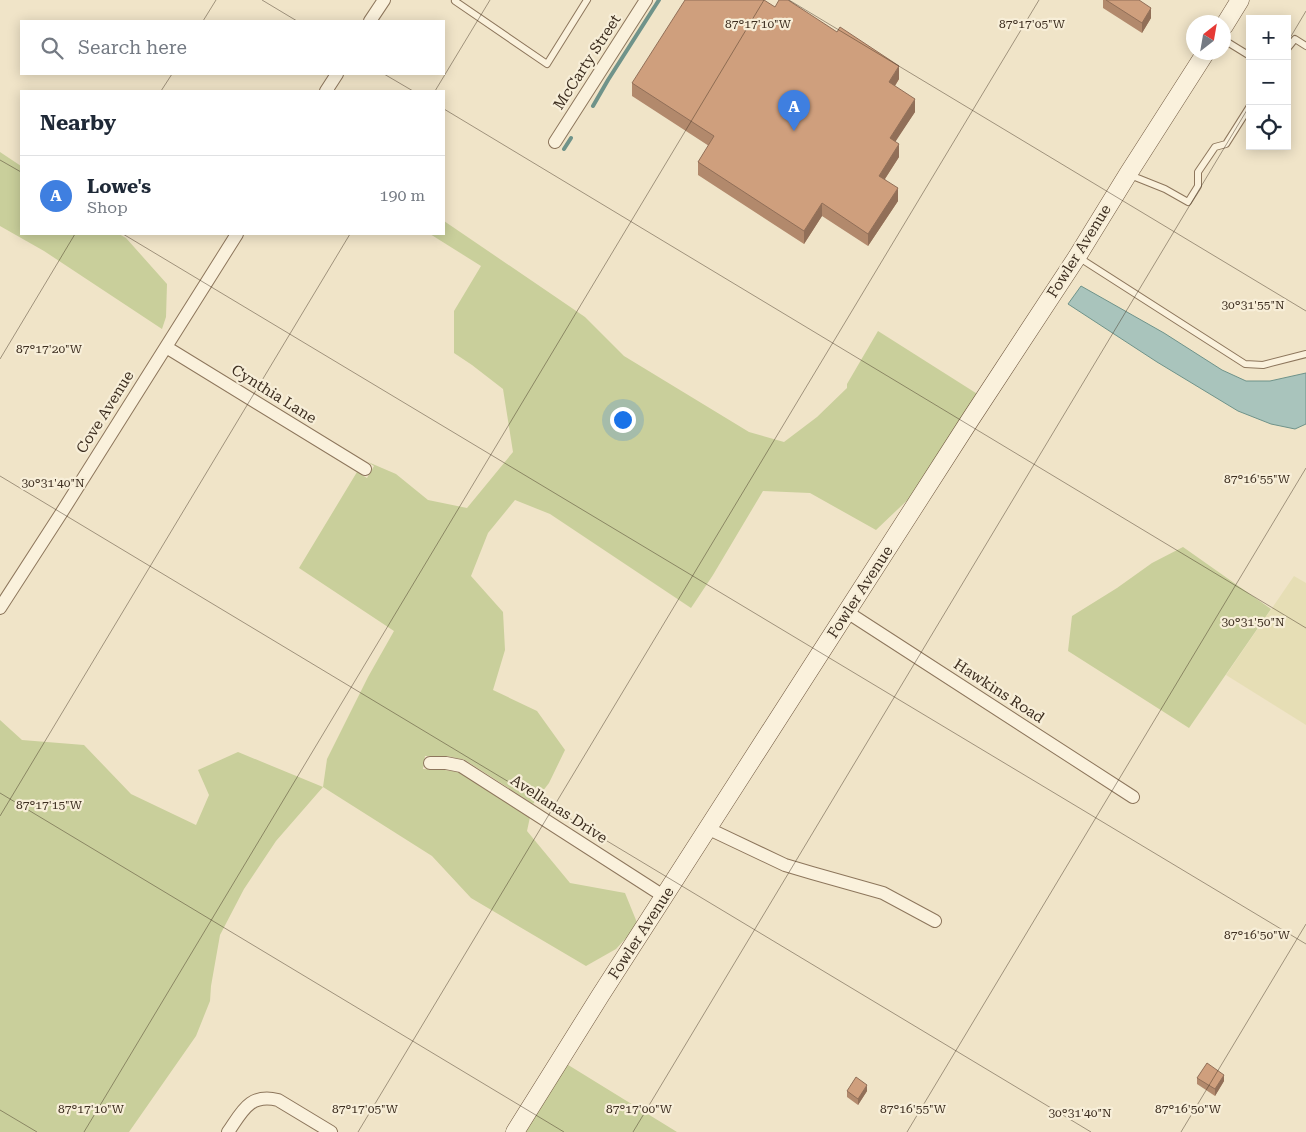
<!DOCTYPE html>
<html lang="en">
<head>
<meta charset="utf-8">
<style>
  body { margin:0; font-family:"Roboto Serif",serif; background:#f6f6f7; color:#1f2937 }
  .controls { position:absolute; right:15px; top:15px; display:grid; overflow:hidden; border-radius:0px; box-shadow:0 2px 12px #0003 }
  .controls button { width:45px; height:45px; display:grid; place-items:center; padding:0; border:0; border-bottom:1px solid #e0e1e3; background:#fff; color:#1f2937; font:25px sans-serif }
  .compass { position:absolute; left:1186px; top:15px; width:45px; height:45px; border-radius:50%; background:#fff; box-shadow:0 2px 12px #0003; rotate:31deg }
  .you { position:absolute; left:622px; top:419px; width:18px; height:18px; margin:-12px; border:4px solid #fff; border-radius:50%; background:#1a73e8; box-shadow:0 0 0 8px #1a73e833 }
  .badge { display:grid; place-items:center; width:32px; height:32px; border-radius:50%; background:#9e2a2b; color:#fff; font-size:16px; font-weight:700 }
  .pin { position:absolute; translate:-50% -41px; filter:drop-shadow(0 1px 2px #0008) }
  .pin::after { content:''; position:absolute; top:26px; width:18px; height:15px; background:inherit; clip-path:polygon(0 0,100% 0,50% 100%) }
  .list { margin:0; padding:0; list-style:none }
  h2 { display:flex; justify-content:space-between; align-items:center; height:65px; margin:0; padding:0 20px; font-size:21px }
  h2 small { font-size:16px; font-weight:400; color:#747a83 }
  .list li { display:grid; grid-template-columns:32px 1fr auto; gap:15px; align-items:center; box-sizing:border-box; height:80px; padding:0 20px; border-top:1px solid #e0e1e3 }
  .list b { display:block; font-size:19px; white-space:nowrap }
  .list p { margin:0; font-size:16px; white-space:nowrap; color:#747a83 }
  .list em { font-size:16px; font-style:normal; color:#747a83 }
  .icon { flex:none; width:28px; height:28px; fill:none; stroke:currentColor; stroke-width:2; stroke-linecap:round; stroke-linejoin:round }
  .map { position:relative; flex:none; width:1306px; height:1132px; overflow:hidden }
  .search { position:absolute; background:#fff; box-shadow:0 2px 12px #0003; left:20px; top:20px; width:425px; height:55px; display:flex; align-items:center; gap:12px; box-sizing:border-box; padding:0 18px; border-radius:0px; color:#747a83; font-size:19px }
  .panel { position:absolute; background:#fff; box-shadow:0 2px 12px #0003; left:20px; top:90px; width:425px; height:145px; border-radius:0px }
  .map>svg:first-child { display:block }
  .farmland { fill:#e6deb5 }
  .green { fill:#c9cf9b }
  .water { fill:#a9c4bc; stroke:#6f938a }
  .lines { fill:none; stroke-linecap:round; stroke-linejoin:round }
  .stream { stroke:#6f938a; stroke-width:4 }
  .lane-casing { stroke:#8d765c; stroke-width:8 }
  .street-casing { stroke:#8d765c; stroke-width:14 }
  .secondary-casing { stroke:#6f573f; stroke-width:19 }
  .lane { stroke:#faf1dc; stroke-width:6 }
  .street { stroke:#faf1dc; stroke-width:12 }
  .secondary { stroke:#faf1dc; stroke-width:18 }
  .wall { fill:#b2896c }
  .shaded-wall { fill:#916f58 }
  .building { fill:#cf9f7d; stroke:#916f58 }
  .ticks { fill:none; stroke:#3d2e20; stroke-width:1; stroke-opacity:0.45 }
  .labels { text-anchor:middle; stroke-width:4.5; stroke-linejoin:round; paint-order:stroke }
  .street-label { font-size:15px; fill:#3d2e20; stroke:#f7eed8 }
  .ticks-label { font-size:12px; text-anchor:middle; fill:#3d2e20; stroke:#f7eed8; stroke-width:4.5; stroke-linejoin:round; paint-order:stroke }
</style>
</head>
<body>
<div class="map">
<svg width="1306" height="1132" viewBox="0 0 1306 1132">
  <rect width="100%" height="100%" fill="#f0e4c8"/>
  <path class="farmland" d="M1294,576L1306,583V725L1226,675Z"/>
  <path class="green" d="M0,152L21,166V234H119L126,238L167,284L166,317L162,329L44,251L0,226Z
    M444,221L585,317L624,356L749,432L784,442L817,417L847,388V384L878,331L979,395L918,490L876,530L810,493L763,491L713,575L691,608L550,514L515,500L488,533L471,576L503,612L505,650L493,690L537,711L565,750L549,783L533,804L465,760L447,756H425L423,769L445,770L459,772L530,817L527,831L570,883L625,893L638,925L616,949L586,966L471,898L432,856L323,787L276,841L244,889L220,935L211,986L210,1001L196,1036L129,1132H0V720L22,740L84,745L131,794L196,825L209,795L198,770L238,752L323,787L327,759L368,677L394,631L299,568L357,472L367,478L374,466L368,462L396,474L428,500L467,508L513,452L503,389L472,365L454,353V311L481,266L430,234H444Z
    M1183,547L1271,609L1189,728L1068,651L1072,616L1117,588L1152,563Z
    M565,1063L677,1132H522Z"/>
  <path class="water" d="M1081,286L1164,333L1222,370L1246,381H1270L1306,373V424L1295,429L1271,424L1238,411L1157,362L1068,304Z"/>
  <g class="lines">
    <path class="stream" d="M593,106L608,80L659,0
      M564,149L571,138"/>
    <g class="lane-casing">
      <path id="lane" d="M456,0L455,1L547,64L587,0
        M1224,40L1250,56
        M1287,49L1295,39L1306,46
        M1130,175L1165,189L1188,202L1198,186V172L1215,147L1226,144L1250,106
        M1078,257L1245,364L1263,365L1306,354"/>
    </g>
    <g class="street-casing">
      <path id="street" d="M370,21L384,0
        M326,91L337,74
        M555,142L646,0
        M166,347L365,469
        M0,608L62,512L237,234
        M847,612L1133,797
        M430,763H446L461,766L665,897
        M709,829L785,865L812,873L883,893L935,921
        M228,1132C242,1112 249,1093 278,1100L331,1132"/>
    </g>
    <g class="secondary-casing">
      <path id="secondary" d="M1224,26L1240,0
        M515,1132L600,996L970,420L1077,257L1128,174L1206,52"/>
    </g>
    <use href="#lane" class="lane"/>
    <use href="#street" class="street"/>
    <use href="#secondary" class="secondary"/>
  </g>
  <path class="wall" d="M1103,0H1139L1151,18L1142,33L1103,8Z
    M775,7L899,79L895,86L915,112L895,141L899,157L885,179L898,201L868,246L822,216L804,244L698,175V162L709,146L632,96V83Z
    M1197,1078L1224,1081L1215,1096L1197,1084Z
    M847,1091H867L858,1105L847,1097Z"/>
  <path class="shaded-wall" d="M1151,8V18L1142,33V23Z
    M899,66V79L889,95V82Z
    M915,99V112L890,150V138Z
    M899,144V157L879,188V176Z
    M898,188V201L868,246V234Z
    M822,203V216L804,244V231Z
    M1224,1075V1081L1215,1096V1089Z
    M867,1085V1091L858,1105V1099Z"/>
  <path class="building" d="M685,0H764L775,7L779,0H788L837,32L840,27L899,66L889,82L915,99L890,138L899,144L879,176L898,188L868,234L822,203L804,231L698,162L714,136L632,83Z
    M1106,0H1139L1151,8L1142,23Z
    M1207,1063L1224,1075L1215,1089L1197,1078Z
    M856,1077L867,1085L858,1099L847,1091Z"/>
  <path class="ticks" d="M262,0L297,21M789,0L1306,311M203,21L216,0M1287,43L1306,11M384,74L413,91M161,91L172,74M435,91L490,0M444,109L1306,628M0,160L21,172M123,234L1306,944M0,359L75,234M0,476L1091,1132M0,793L564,1132M0,816L350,234M0,1110L37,1132M84,1132L764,0M358,1132L1039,0M633,1132L1250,105M907,1132L1306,468M1181,1132L1306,924"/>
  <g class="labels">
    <g class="street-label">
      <text transform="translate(587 62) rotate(-57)" y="5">McCarty Street</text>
      <text transform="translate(1079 251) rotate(-58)" y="5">Fowler Avenue</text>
      <text transform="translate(274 394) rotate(32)" y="5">Cynthia Lane</text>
      <text transform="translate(105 412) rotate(-58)" y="5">Cove Avenue</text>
      <text transform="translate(860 592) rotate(-57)" y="5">Fowler Avenue</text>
      <text transform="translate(999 691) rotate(33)" y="5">Hawkins Road</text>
      <text transform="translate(559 809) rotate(33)" y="5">Avellanas Drive</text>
      <text transform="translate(641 933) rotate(-57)" y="5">Fowler Avenue</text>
    </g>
  </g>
  <g class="ticks-label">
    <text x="1032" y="28">87°17'05"W</text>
    <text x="758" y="28">87°17'10"W</text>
    <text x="1253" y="309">30°31'55"N</text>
    <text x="49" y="353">87°17'20"W</text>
    <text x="1257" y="483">87°16'55"W</text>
    <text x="53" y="487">30°31'40"N</text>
    <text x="1253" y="626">30°31'50"N</text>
    <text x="49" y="809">87°17'15"W</text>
    <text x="1257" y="939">87°16'50"W</text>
    <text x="91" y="1113">87°17'10"W</text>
    <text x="365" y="1113">87°17'05"W</text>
    <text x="639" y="1113">87°17'00"W</text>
    <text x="913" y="1113">87°16'55"W</text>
    <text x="1188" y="1113">87°16'50"W</text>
    <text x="1080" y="1117">30°31'40"N</text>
  </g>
</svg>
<div class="controls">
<button>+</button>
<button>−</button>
<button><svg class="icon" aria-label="locate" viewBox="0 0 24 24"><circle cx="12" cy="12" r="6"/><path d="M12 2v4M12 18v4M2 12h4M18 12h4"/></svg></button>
</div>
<svg class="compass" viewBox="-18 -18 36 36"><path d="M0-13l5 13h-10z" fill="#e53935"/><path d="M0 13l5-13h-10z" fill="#747a83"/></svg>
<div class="you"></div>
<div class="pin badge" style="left:794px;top:131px;background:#3f7fe0">A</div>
<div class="search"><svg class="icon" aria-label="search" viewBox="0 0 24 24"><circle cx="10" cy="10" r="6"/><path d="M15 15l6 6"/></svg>Search here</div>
<section class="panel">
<h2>Nearby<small></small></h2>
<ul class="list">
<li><span class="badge" style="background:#3f7fe0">A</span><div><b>Lowe's</b><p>Shop</p></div><em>190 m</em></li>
</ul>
</section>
</div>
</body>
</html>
